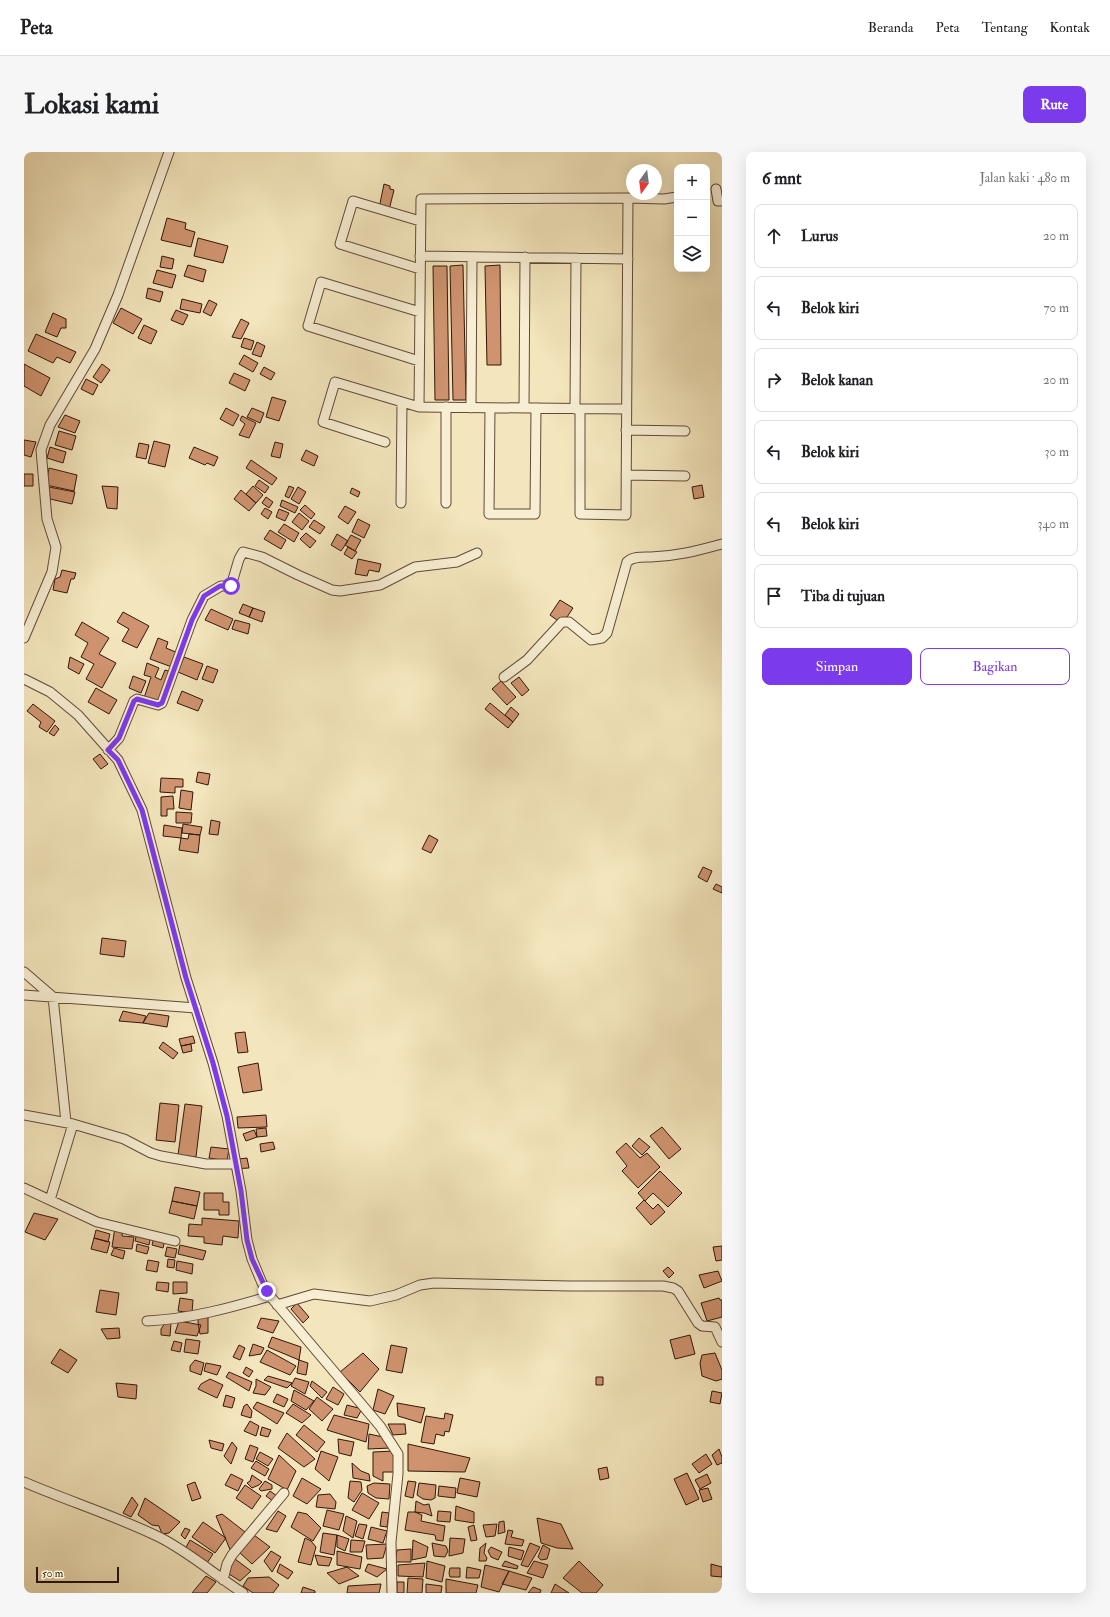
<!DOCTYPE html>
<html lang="id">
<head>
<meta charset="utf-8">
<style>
  body { margin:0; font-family:"IM FELL Double Pica",serif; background:#f6f6f6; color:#202124 }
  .controls { position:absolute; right:12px; top:12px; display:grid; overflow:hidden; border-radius:8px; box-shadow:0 4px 16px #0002 }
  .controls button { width:36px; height:36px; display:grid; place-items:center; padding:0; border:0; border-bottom:1px solid #e0e0e0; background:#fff; color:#202124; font:20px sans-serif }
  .compass { position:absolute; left:602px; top:12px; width:36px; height:36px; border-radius:50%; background:#fff; box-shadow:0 4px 16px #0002; rotate:194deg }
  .scale { position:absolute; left:12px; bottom:10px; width:83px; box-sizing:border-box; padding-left:4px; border:2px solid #32170b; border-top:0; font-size:11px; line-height:14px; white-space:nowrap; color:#32170b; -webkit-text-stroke:3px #f7eed3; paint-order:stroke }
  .stop { position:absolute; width:12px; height:12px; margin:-9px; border:3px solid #7c3aed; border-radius:50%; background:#fff }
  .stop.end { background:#7c3aed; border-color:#fff; box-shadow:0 1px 4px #0008 }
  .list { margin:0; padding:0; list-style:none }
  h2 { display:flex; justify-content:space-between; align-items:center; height:52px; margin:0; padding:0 16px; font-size:17px }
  h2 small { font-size:13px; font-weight:400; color:#757577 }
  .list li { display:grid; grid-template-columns:26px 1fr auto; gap:12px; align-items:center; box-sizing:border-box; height:64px; margin:0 8px 8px; padding:0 8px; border:1px solid #e0e0e0; border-radius:8px }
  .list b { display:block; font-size:15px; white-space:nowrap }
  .list em { font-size:13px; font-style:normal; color:#757577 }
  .actions { display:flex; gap:8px; padding:12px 16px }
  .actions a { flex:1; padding:9px 0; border:1px solid #7c3aed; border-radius:8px; text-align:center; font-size:14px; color:#7c3aed }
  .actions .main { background:#7c3aed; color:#fff }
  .icon { flex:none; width:22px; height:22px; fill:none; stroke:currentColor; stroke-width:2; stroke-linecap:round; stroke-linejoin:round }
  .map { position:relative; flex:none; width:698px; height:1441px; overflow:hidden; border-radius:8px }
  header { display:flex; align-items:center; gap:24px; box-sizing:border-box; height:56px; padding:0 20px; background:#fff; border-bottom:1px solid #e0e0e0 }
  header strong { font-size:19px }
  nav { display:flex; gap:22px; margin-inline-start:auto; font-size:14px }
  .intro { display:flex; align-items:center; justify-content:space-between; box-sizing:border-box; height:96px; padding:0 24px }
  h1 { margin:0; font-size:28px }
  .button { padding:10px 18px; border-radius:8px; background:#7c3aed; color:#fff; font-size:14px; font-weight:700 }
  main { display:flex; gap:24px; padding:0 24px }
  aside { flex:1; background:#fff; border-radius:8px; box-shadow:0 4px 16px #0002 }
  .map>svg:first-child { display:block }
  .building { fill:#cf946f; stroke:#32170b }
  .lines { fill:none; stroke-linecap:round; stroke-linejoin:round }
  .street-casing { stroke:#624a37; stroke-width:11 }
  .street { stroke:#f7eed3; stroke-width:9 }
  .route { stroke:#7c3aed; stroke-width:5 }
</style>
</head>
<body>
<header>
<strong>Peta</strong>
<nav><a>Beranda</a><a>Peta</a><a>Tentang</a><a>Kontak</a></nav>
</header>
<div class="intro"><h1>Lokasi kami</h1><a class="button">Rute</a></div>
<main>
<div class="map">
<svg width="698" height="1441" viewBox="0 0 698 1441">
  <rect width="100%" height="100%" fill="#f3e5bc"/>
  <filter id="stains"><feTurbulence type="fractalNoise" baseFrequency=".005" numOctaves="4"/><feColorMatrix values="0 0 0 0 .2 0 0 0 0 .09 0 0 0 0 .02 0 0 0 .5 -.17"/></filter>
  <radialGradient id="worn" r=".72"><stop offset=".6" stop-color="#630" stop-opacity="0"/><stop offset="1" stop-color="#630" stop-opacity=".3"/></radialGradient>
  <path class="building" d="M360,32L366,34V37L370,38L365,58L355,56Z
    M143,66L162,71L161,77L171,80L167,95L137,88Z
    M174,86L204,94L199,111L170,104Z
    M138,104L150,107L148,117L136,115Z
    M164,113L182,118L179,130L160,124Z
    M439,113L442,248H429L426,114Z
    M476,113L477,213H463L461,114Z
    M409,114H423L425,248H411Z
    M133,118L152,123L148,136L129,131Z
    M124,136L139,140L136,150L122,146Z
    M158,147L178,152L176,161L156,157Z
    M185,148L193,152L187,164L179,160Z
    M97,156L118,167L109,182L89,171Z
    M152,158L164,163L159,173L147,168Z
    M29,161L42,167V176H37L33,185L21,180Z
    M217,167L225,171L217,187L208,185Z
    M120,173L133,179L127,192L114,186Z
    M12,182L52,200L46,211L33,205L29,211L4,199Z
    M220,186L230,189L227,198L217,195Z
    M233,190L241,194L237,205L228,202Z
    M220,203L234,211L229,220L215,212Z
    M0,212L26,226L17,244L0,234Z
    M78,212L86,218L77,231L69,225Z
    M240,215L251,221L247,228L236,222Z
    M210,221L226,228L221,239L205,231Z
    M62,227L74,233L69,243L57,237Z
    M248,245L262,249L255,269L242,265Z
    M202,256L215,263L209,274L196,267Z
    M228,256L240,261L236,271L223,265Z
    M41,263L56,269L51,281L34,275Z
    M218,264L232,271L225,286L215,283L221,272L216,268Z
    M35,279L52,284L48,298L31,293Z
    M0,288L12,290L7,305L0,303Z
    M130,289L146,293L141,315L124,311Z
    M251,290L259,292L256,306L247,304Z
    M115,291L125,293L122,307L112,305Z
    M26,295L42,300L39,311L23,306Z
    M170,295L194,305L190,314L183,311L181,313L165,306Z
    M282,298L294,304L290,314L277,308Z
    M227,308L253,326L248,333L222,316Z
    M25,316L53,323L50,339L22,333Z
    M0,322H9V334H0Z
    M235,328L245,335L241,341L231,334Z
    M678,333L680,345L670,347L668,335Z
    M78,334L94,335L93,357L83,356Z
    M229,334L239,343L232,351L222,342Z
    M265,334L270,336L265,346L261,344Z
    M25,335L51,340L48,352L26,347Z
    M274,335L282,340L275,352L267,347Z
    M328,336L336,340L334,345L326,341Z
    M217,338L232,351L225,359L210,347Z
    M242,345L249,350L245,356L238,351Z
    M258,348L274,355L271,361L256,354Z
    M281,353L291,362L287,367L276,358Z
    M321,354L332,360L324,372L314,365Z
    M241,356L248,360L244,367L237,362Z
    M255,357L265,361L261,369L252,365Z
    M275,361L285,369L278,378L268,370Z
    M334,367L346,373L340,386L328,380Z
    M290,368L301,375L296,382L285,375Z
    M260,372L275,381L270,390L254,380Z
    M246,378L262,388L257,397L240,387Z
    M282,381L292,389L286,396L276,387Z
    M313,382L324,389L317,399L307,393Z
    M327,383L337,388L331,399L321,393Z
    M324,395L333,400L328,407L320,402Z
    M334,407L357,412L355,420L345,418L343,424L331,422Z
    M38,418L52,421L50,427H47L43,441L29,438L31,427L36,425Z
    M536,448L549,456L543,465L533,468L526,463Z
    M219,452L229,456L225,465L215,461Z
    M229,456L241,460L238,470L225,465Z
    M187,457L209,467L204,478L181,468Z
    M99,460L125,474L113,496L98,489L105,477L93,470Z
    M211,468L226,472L224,482L208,477Z
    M58,470L85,486L75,502L92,511L78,536L62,527L70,512L57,505L64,491L51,483Z
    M134,486L144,490L142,496L154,501L148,515L126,507Z
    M46,505L60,512L55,522L44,516Z
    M160,505L179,512L173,528L154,520Z
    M123,511L135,516L131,525L137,528L141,518L147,520L134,551L120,546L127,525L120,523Z
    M183,514L194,518L189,531L178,527Z
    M109,524L122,529L117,541L105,536Z
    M495,525L505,538L498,544L487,531Z
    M477,529L492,545L483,553L468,537Z
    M72,536L93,548L85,562L64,550Z
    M158,539L179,548L174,559L153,551Z
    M466,551L489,570L484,576L461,557Z
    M9,552L31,569L23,580L15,575L17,570L3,559Z
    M487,555L495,562L489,570L481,563Z
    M31,573L35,577L30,584L25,581Z
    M76,602L84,612L77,617L69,607Z
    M174,620L186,622L184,633L172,630Z
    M137,626L159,627V635H151V641L136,640Z
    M157,638L169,640L167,658L155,656Z
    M149,644L150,657H143V664H137V645Z
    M152,660L168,661L167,671H152Z
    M187,668L196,670L194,683L185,682Z
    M159,672L178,675L176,683L158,681Z
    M140,673L158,676L157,686L139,684Z
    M165,682L176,683L174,701L155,698L157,686L164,687Z
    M405,683L414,688L407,701L398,697Z
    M679,715L688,719L683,730L674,725Z
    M692,732L698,735V741L689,737Z
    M78,786L102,789L100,805L76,802Z
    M99,859L122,864L119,871L95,869Z
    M125,861L145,864L143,875L119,871Z
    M221,880L224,900L214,901L211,881Z
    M169,884L171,891L157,894L155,887Z
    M139,890L154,901L149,907L135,896Z
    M167,892L168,899L159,901L157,894Z
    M234,911L238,938L219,941L214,915Z
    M136,951L155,953L151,990L132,988Z
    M161,952L178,954L172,1005L154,1003Z
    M242,963L243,975L214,976L213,965Z
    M638,975L657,997L645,1007L626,984Z
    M242,976L243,984L233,985L232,977Z
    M230,978L233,985L222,989L219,982Z
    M615,986L626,995L618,1003L608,994Z
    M249,990L251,997L237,1000L236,992Z
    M602,991L616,1006L623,1001L636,1015L614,1036L598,1019L603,1014L592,1000Z
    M187,995L205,997L203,1009L185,1006Z
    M223,1006L225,1016L207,1017L206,1008Z
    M636,1019L658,1041L644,1055L629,1041L621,1049L614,1041Z
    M151,1035L176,1040L173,1054L148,1049Z
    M180,1041H199V1050H205V1063H195V1058H180Z
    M620,1048L629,1057L634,1052L641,1060L627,1073L612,1056Z
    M148,1049L173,1054L170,1067L145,1061Z
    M10,1061L34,1067L21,1088L1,1080Z
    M178,1066L215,1069L214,1086L199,1084L198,1093L180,1091V1085L164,1084L165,1072L178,1073Z
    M91,1075L99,1076L98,1084L110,1085L108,1097L88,1095Z
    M72,1078L86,1082L84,1090L70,1086Z
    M113,1081L127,1084L125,1093L111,1089Z
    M130,1085L141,1088L139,1096L128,1093Z
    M70,1086L86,1090L83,1101L67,1097Z
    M113,1092L125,1095L123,1102L112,1099Z
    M156,1093L182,1099L179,1108L154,1102Z
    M698,1094V1108L692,1109L689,1095Z
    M143,1095L153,1097L151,1106L141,1104Z
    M90,1096L101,1099L99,1107L87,1103Z
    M144,1107L151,1108L150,1116L143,1115Z
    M124,1108L135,1110L133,1120L122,1118Z
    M153,1109L169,1112L168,1122L152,1118Z
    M644,1115L650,1121L645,1126L639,1119Z
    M694,1119L698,1129L680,1136L675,1123Z
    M133,1130L145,1131L144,1140L132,1138Z
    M149,1130H163V1141L149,1142Z
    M76,1138L95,1141L92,1163L72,1160Z
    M156,1146L169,1148L168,1161L154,1159Z
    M695,1146L696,1148H698V1165L683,1169L677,1151Z
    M273,1151L285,1165L279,1171L267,1157Z
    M184,1164V1181L176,1182L174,1171V1165Z
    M237,1166L255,1169L249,1181L233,1176Z
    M155,1169L177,1173L173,1184L151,1181Z
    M141,1171H147L146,1184L137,1183V1177Z
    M95,1176L96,1186L83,1187L77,1177Z
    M666,1183L671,1202L651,1207L646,1188Z
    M248,1185L277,1195L275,1208L244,1195Z
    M162,1187L176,1189L174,1202L160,1200Z
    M150,1189L158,1191L156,1200L147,1198Z
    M229,1192L240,1196L237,1202L225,1204Z
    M215,1193L221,1196L216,1208L209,1205Z
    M367,1193L383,1196L378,1221L362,1218Z
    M36,1197L53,1208L44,1221L27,1211Z
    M243,1198L272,1214L266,1223L236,1210Z
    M339,1201L355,1217L336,1240L316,1220Z
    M691,1201L698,1218V1227L692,1229L678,1224L676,1211L678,1203Z
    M171,1208L180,1211L177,1223L166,1219V1214Z
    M275,1208L284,1211L282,1223L273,1221Z
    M182,1211L197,1214L193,1223L180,1219Z
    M222,1215L229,1219L225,1225L219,1221Z
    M205,1220L228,1230L225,1239L202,1225Z
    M244,1224L268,1231L263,1236L240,1228Z
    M572,1225H579V1233H572Z
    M271,1226L285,1230L281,1242L267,1234Z
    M186,1227L199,1233L193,1246L174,1237L177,1232Z
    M232,1227L247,1235L241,1243L229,1241L232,1234Z
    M288,1229L303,1240L298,1246L286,1234Z
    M92,1231L113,1233L112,1247L94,1245Z
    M309,1235L320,1242L314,1253L302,1247Z
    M354,1237L370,1244L361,1262L349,1258Z
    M270,1238L290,1249L282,1258L267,1249Z
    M688,1239L698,1241L696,1252L686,1250Z
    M253,1242L264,1247L260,1255L249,1250Z
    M202,1243L211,1246L208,1256L199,1254Z
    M293,1245L309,1257L298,1269L285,1257Z
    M233,1250L260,1261L253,1272L229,1256Z
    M373,1251L401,1256L397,1271L374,1264Z
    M223,1252L228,1259L227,1266L217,1263L220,1254Z
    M269,1252L287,1263L278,1271L262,1261Z
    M323,1253L338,1257L333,1266L320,1263Z
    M421,1261L429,1263L425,1280L421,1279L420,1284L412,1282L410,1292L397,1290L402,1264L420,1267Z
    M310,1263L345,1272L342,1290L303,1278Z
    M226,1269L235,1274L232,1284L220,1279Z
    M364,1272H381L382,1282L369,1283Z
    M280,1273L301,1290L293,1300L272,1283Z
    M238,1275L247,1278L244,1285L236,1283Z
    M263,1281L291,1307L280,1315L254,1296Z
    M345,1282L359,1285L367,1296L344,1297Z
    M314,1287L330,1290L327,1304L315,1301Z
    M185,1288L200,1292L198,1299L187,1296Z
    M208,1290L213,1296L207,1312L200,1304Z
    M384,1292L446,1306L441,1320L384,1319Z
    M226,1293L234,1296L229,1310L221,1307Z
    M695,1297L698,1305V1311L693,1313L688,1303Z
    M297,1299L314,1305L305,1329L291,1317Z
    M371,1299L372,1320H359V1329L349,1324V1300Z
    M236,1300L249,1307L244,1314L232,1307Z
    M682,1302L688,1312L675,1321L668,1312Z
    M255,1303L272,1319L263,1338L244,1327Z
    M232,1309L245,1317L241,1324L227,1316Z
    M328,1311L337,1319L345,1322L346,1329L329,1326Z
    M583,1315L585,1326L576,1328L574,1317Z
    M663,1321L675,1347L662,1353L650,1327Z
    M207,1322L219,1328L214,1339L201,1333Z
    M683,1322L687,1331L676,1337L671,1328Z
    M228,1323L238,1330L235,1333L228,1336L223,1331L226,1329Z
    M278,1326L297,1337L283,1352L269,1344Z
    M436,1326L456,1330L453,1345L433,1341Z
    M241,1329L248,1333V1337L237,1339L235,1337Z
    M326,1329L337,1330L338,1338L330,1350L324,1346Z
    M384,1329L392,1330L389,1346L381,1344Z
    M171,1330L177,1346L168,1349L163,1333Z
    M350,1331L366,1332L365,1347L352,1346L344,1341L343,1334Z
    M395,1331L412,1333L411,1346L407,1348L399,1347L393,1343Z
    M221,1333L237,1344L228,1357L212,1346Z
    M415,1334L432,1336L431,1346L414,1344Z
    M684,1336L688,1347L679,1350L675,1338Z
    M246,1339L253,1344L249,1349L242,1344Z
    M338,1341L355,1351L345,1367L328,1358Z
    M306,1342L312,1350L311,1357L292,1355L294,1343Z
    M108,1345L114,1353L107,1365L99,1361Z
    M121,1346L156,1370L145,1381L138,1382L135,1374L128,1373L114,1363Z
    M392,1349L400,1353L405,1352L408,1364L400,1361L391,1360Z
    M432,1354L450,1360V1371L431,1368Z
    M303,1358L320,1362L315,1378L299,1374Z
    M254,1359L262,1364L253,1380L242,1377Z
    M414,1359L427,1360L426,1370L413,1369Z
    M274,1360L283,1362L297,1376L289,1389L267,1375Z
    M358,1360L365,1361L363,1375L356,1374Z
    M384,1360H391L398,1363L397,1369L421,1374L419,1389L412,1388L411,1383L381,1378Z
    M198,1362L221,1380L207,1400L192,1364Z
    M322,1364L333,1369L329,1386L319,1379Z
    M513,1366L537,1372L549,1397L533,1396L517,1391Z
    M480,1369L481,1380L474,1382L475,1370Z
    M179,1370L202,1386L191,1401L168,1385Z
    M335,1372L343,1373L339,1387L331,1384Z
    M473,1372L471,1384L462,1385L459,1373Z
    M450,1373L453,1388L447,1389L444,1375Z
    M347,1375L363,1379L359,1391L344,1387Z
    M161,1376L166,1378L161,1387L157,1383Z
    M484,1378L489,1379L487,1385L500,1388L498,1394L481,1392Z
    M299,1381L313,1383L310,1403L296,1400Z
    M230,1383L246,1395L228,1412L216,1401Z
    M313,1383L325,1387L321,1399L313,1395Z
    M281,1386L287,1389L292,1395L287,1413L274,1410Z
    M426,1386L441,1387L439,1401L425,1404Z
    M166,1388L189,1402L183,1411L161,1397Z
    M327,1388L341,1389L338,1400H326Z
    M389,1388L404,1395L402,1405L388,1408Z
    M408,1391L422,1394L424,1399L421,1405L410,1404Z
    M462,1391L460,1401L463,1406L462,1409H455L456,1396Z
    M506,1391L516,1395L504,1415L497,1413Z
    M363,1392L359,1406L343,1407L342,1393Z
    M519,1393L526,1397L523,1407L517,1408L514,1405Z
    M467,1395L478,1400L474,1408L467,1405L464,1399Z
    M485,1395L500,1399L497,1408L484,1404Z
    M387,1397V1410H371L373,1398Z
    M247,1399L257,1405L248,1420L240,1409Z
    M313,1399L338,1405L336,1417L313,1413Z
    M291,1403L308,1406L305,1414L294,1413Z
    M211,1407L227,1419L216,1429L205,1422L207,1412Z
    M403,1409L421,1414L418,1430L402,1426Z
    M481,1409L494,1414L493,1417L478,1414Z
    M510,1409L524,1413L519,1426L503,1421Z
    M555,1409L579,1433L572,1441H558L539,1426Z
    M401,1411L399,1425L374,1424V1413Z
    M256,1412L269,1420L264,1427L253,1420Z
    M344,1412L363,1417L353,1425L341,1419Z
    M687,1412L698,1415V1425L687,1424Z
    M461,1413L485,1419L475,1440L457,1435Z
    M323,1415L335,1424L315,1432L303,1421Z
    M443,1415L457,1418L455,1426H442Z
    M426,1416H436V1425H426L425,1421Z
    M485,1419L508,1426L502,1438L478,1432Z
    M182,1424L192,1430L183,1441H168Z
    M245,1425L255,1433L249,1441H229L219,1434L224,1426Z
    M384,1426L399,1427L398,1441H383Z
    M422,1427L454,1433L452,1441H422Z
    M373,1430H380V1441H373Z
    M357,1432L355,1441H323L324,1434Z
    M402,1432L418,1434L417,1441H402Z
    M531,1432L545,1441H527Z
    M279,1435L291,1439V1441H277Z
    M509,1435L517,1438L516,1441H504Z"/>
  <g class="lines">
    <g class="street-casing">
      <path id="street" d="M692,37L694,49H698
        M396,104L604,107
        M396,117L316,92L329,49L396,69
        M395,209L284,174L297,130L396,160
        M447,256L448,105
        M466,256L465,362H511L512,256
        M500,256L501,105
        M551,257L552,106
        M556,257V362L602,363L604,46
        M602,257L395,255L397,47L604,46L640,47L653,45
        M602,278L661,279
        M361,290L299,270L311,230L395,255
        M602,323L661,324
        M377,351L378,251
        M422,351V255
        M0,486L28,420L32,395L23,367L17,298L26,273L71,197L94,143L145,0
        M480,525L503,508L538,470H545L567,488L578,486L583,481L603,410C609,404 619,405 627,405C654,404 672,399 698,392
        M0,527L26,540L54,563L94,608L118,658L162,826L189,911L203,964L217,1039L223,1088L228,1107L238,1131L246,1144L356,1274L374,1302V1322L367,1390L368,1441
        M84,598L95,586L110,549L113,547L134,553L138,551L168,468L180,444L197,434H207L215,407L219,400L238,405L274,423L308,438L316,439L356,433L391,415L433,410L453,401
        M0,820L29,845L42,970
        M0,843L172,856
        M0,963L49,972L100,987L127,1001L137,1004L182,1012H212
        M0,1036L73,1070L151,1089
        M26,1048L49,972
        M253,1153L290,1142L346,1149L372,1143L396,1133L410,1131L546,1134H639L649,1136L654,1139L674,1171L678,1174L691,1175L698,1190
        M123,1169C165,1167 206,1156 246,1144
        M0,1330C44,1349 92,1364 135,1385C165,1400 191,1423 219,1441
        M199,1428L203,1412L208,1403L260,1341"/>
    </g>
    <use href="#street" class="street"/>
  </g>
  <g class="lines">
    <path class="route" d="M207,434H196L180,444L168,468L138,551L134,553L113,547L110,549L95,586L84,598L94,608L118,658L162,826L189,911L203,964L217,1039L223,1088L228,1107L243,1139"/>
  </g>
  <rect width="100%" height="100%" filter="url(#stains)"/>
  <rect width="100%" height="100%" fill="url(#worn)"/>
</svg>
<div class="controls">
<button>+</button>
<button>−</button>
<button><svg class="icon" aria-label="layers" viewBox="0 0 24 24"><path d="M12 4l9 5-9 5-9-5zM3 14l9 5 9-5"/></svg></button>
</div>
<svg class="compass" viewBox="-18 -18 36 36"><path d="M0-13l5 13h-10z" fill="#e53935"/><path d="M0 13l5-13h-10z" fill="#757577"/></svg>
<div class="scale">50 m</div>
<div class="stop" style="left:207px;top:434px"></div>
<div class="stop end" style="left:243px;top:1139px"></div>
</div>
<aside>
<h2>6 mnt<small>Jalan kaki · 480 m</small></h2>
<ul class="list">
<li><svg class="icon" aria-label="ahead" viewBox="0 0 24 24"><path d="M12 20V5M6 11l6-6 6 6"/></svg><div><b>Lurus</b></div><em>20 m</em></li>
<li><svg class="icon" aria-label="left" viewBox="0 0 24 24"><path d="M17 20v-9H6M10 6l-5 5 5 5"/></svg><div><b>Belok kiri</b></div><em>70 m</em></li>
<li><svg class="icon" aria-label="right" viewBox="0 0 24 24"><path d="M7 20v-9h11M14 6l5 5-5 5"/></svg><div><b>Belok kanan</b></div><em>20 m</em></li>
<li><svg class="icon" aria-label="left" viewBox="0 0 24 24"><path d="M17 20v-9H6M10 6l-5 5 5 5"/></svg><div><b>Belok kiri</b></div><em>30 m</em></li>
<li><svg class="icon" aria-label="left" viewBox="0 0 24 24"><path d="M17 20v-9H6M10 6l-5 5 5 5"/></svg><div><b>Belok kiri</b></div><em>340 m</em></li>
<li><svg class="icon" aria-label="arrive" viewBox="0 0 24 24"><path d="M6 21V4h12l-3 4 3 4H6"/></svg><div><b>Tiba di tujuan</b></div></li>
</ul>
<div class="actions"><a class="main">Simpan</a><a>Bagikan</a></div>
</aside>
</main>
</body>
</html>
